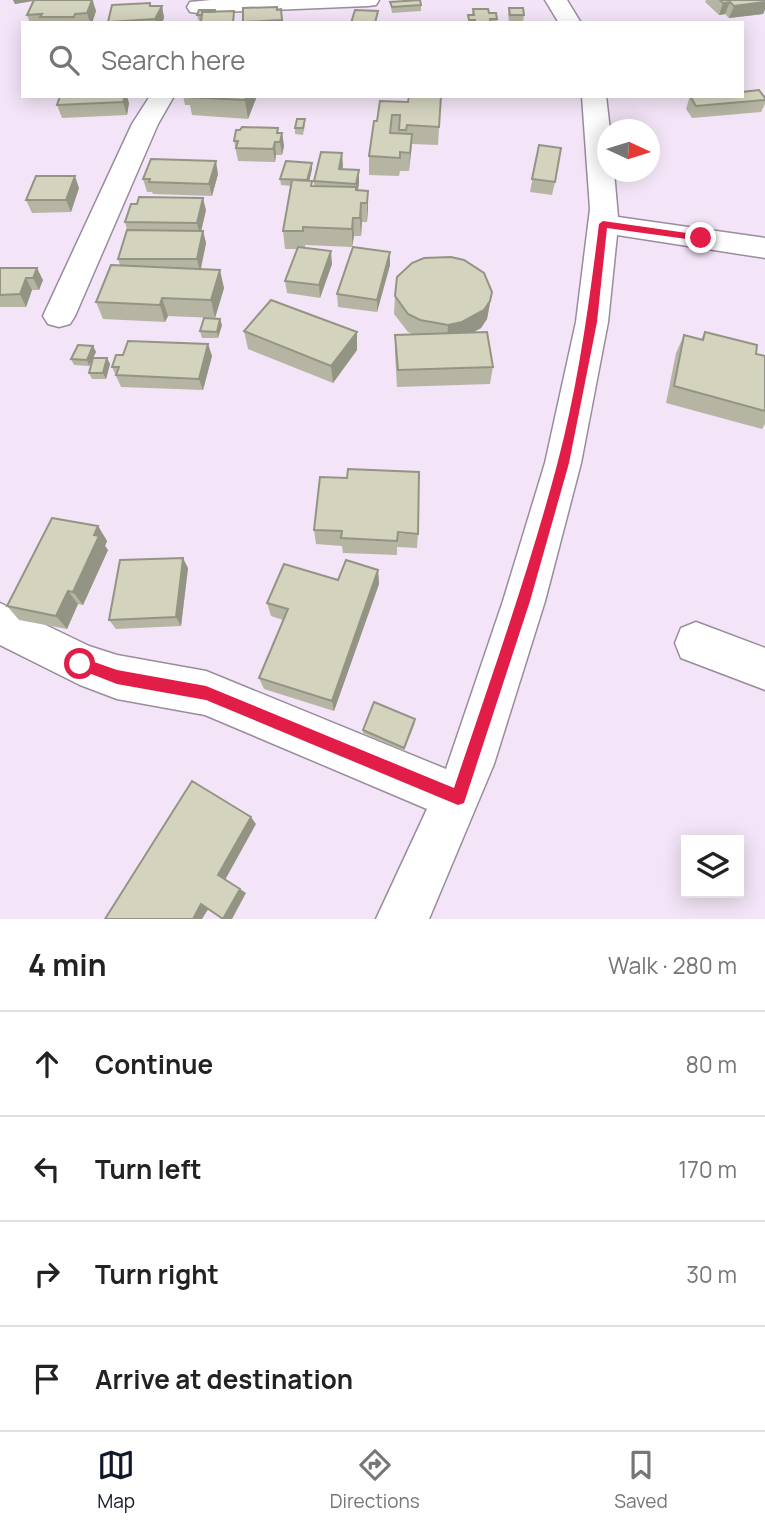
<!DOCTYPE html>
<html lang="en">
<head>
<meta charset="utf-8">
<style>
  body { margin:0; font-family:Manrope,sans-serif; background:#f2f2f2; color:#222 }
  .controls { position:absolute; right:21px; bottom:21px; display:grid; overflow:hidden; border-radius:0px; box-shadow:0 4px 18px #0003 }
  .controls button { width:63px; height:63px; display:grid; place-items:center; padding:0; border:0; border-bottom:2px solid #e0e0e0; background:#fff; color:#222; font:35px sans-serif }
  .compass { position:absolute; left:597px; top:119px; width:63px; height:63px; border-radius:50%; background:#fff; box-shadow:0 4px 18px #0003; rotate:94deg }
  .stop { position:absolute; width:21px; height:21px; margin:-16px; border:5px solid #e11d48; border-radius:50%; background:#fff }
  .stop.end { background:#e11d48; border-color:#fff; box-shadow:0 2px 7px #0008 }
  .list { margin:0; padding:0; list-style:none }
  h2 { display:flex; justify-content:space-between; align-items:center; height:91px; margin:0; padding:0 28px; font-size:30px }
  h2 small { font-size:23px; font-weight:400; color:#767676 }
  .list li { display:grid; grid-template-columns:46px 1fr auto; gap:21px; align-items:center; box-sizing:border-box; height:105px; padding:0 28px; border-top:2px solid #e0e0e0 }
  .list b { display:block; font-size:26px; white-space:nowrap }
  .list em { font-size:23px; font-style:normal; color:#767676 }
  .icon { flex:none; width:38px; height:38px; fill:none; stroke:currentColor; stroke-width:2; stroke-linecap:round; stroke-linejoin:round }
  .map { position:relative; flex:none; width:765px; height:919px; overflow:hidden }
  .search { position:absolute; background:#fff; box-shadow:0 4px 18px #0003; left:21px; right:21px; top:21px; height:77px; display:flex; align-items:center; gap:18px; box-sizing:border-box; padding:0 24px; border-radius:0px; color:#767676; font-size:26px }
  .sheet { height:511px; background:#fff }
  nav { display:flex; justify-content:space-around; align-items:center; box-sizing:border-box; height:98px; border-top:2px solid #e0e0e0; background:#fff; font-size:19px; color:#767676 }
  nav a { display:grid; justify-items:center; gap:4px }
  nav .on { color:#111827 }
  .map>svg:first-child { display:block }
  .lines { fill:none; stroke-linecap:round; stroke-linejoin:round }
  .minor-casing { stroke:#998c9c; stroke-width:3 }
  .minor { fill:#fff; fill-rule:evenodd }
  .wall { fill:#b6b5a3 }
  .shaded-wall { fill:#949485 }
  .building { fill:#d4d3be; stroke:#949485; stroke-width:2 }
  .route { fill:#e11d48 }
</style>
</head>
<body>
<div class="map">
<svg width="765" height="919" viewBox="0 0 765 919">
  <rect width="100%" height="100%" fill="#f3e5f7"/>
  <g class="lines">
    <g class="minor-casing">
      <path id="minor" d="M211,0H379L376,5L368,6L198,13L190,12L187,7L190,2Z
        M545,0H567L581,23H559Z
        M150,96H174L158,124L75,316L70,324L59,327L48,324L43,316L132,124Z
        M582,96H606L610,130H608V172H614L618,217L765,238V258L617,235L608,322L581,463L545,601L494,764L429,919H376L427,809L205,715L117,699L80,685L0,645V603L89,646L117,655L206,671L446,769L503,601L545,463L576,322L590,209Z
        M696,622L765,648V690L681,658L675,643L681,628Z"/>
    </g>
    <use href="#minor" class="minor"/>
  </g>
  <path class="wall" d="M13,0H93L96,11L92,23H30L27,15L34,1L15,4Z
    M706,0H765L763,14L729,18L725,14L719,15L705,2Z
    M390,2L421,5V11L392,13Z
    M150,3L151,6H162L164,18L162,23H108V22Z
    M509,8L524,15L523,22H509L508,14Z
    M281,9L282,23H243Z
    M473,9L489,13L497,19V23H468V15H472Z
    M216,12L201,22H199L197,15Z
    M60,96L129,103L127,115L62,118L57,105Z
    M183,96H257L248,119L192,115L190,105H185Z
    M441,96L438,145L412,144L409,171H400L399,176L369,175V156L377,121L408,102Z
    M690,96L765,98V104L761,112L692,118L686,109Z
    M305,125L303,135L295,134V128Z
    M278,128V133H282L284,146L282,155H276L275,162L238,161L234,141Z
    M539,145L555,182L552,195L530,192Z
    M343,166L342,169L359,183L358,190L368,191L367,222H362L361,236H354L352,247L305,245V248L332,264L320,298L287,293L285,281L297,249H285L283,231L291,186L281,185L280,179L312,169L309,181L312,186H314V181Z
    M218,174L212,196L153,194L152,192H147L143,179Z
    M79,188L71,212L32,213L26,200Z
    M206,210L201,231H203L206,243L201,269L224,288L215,318L168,316L165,322L103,319L96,302L120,265L118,259L127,230L125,222Z
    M390,265L377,312L338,307L337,294Z
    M0,268L43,280L39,290H32L26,307H0Z
    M492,292L487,319L481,328L473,332L493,367L490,384L397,387L395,353V335L413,334L408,332L394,314L395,296Z
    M222,325L218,338H202L200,331Z
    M244,331L357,332V350L333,383L248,349Z
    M705,332L756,354L765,356V424L762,429L666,403L676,353L684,335L701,339Z
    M208,344L212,356L203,390L121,387L112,367L123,355Z
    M93,346L96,352L93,358H107L110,364L106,379H92L89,373L93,358L89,366L74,365L71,359Z
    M98,526L107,541L105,546L108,550L83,605L78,604L67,629L19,620L7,606Z
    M314,530L418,534L417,548L397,547V555L343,553L342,546L316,544Z
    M188,568L181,626L116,629L109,620Z
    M378,570L379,584L334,711L264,689L259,678L283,620L271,616L267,603L338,580Z
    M415,723L404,751L363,733V730Z"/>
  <path class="shaded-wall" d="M13,0H37L15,4Z
    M92,0L96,11L92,23H90L87,13Z
    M765,0V10L763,14L729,18L734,6Z
    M730,2L725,14L719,15L723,3Z
    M162,6L164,18L162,23H156L155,19Z
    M121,96H127L129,103L127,115Z
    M247,96H257L248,119L245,100Z
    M282,133L284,146L282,155L280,142Z
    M412,134L411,152L409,171L410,153Z
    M275,142L276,155L275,162L273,149Z
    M342,153L343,166L340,182L339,169Z
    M216,161L218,174L212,196L209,184Z
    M312,163V169L308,187L307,180Z
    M359,170V183L357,196L356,184Z
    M75,176L79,188L71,212L66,200Z
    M368,191V209L367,222V203Z
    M203,198L206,210L200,236L197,223Z
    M361,203L362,222L361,236L360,218Z
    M353,218L354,236L352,247V229Z
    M203,231L206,243L200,272L197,259Z
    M331,251L332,264L320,298L319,285Z
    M390,252V265L377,312V300Z
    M37,268L43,280L39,290L33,278Z
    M220,270L224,288L215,318L211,300Z
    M26,278L32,290L26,307L20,294Z
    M492,292L487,319L481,328L460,340L447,342L448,325Z
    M162,298L168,316L165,322L160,305Z
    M220,319L222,325L218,338L217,332Z
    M357,332V350L333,383L331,366Z
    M208,344L212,356L203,390L199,379Z
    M93,346L96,352L89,366L87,360Z
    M107,358L110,364L106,379L103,373Z
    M98,526L107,541L105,546L108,550L83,605L73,592Z
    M183,558L188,568L181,626L176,617Z
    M378,570L379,584L334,711L332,701Z
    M68,591L78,604L67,629L56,616Z
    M251,817L256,824L225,880L218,875Z
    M240,889L246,893L232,919H223Z
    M201,904L209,908L202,919H193Z"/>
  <path class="building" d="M34,0H92L87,13L75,14L74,17H40L42,14L27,15Z
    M420,0L421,5L392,7L390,2Z
    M720,0H765V2L734,6L730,2L723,3Z
    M150,3V6H162L155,19L108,22L112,5Z
    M277,7V10L281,9L282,20L243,22V8Z
    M509,8H523L524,15H510Z
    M473,9H488L489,13H496L497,19H490L491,23H475V20H469L468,15H474Z
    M199,10H215V12H202V15H197Z
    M355,10L378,11L375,23H351Z
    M234,11L233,23H201L202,12Z
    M759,90L765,98V100L696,106L690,96H742V92Z
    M60,96H125L123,102L57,105Z
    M247,96L245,100L188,97V96Z
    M409,96H441L439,127L407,125L406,130H399L400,115H392L390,133L412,134L410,153L400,152V158L369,156L374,121H377L380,101L408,102Z
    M297,119H305L303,128H295Z
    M242,127L278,128L277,133H282L280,142H275L273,149L236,148L238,141H234L236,130H240Z
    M539,145L561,148L555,182L532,179Z
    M321,152L342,153L339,169L359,170L356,184L314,181Z
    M151,159L216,161L209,184L149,182L150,179H143Z
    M286,161L312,163L307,180L280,179Z
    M36,176H75L66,200H26Z
    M292,180L312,181L311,186L356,187V190L368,191L367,203H361L360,218H353L352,229L303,227V231H283Z
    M139,197L203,198L197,223L125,222L131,204H137Z
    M127,230L203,231L197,259H118Z
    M298,247L331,251L319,285L285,281Z
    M353,247L390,252L377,300L337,294Z
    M451,257L464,260L484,273L492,292L490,301L484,310L462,322L448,325L420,320L408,314L395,296L397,277L412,263L424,258Z
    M111,265L220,270L211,300L162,298L160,305L96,302Z
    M0,268H37L33,278H26L20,294L0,295Z
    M271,300L357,332L331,366L244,331Z
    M204,318L220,319L217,332L200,331Z
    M487,332L493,367L398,370L395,335Z
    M705,332L757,345L756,354L765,356V411L674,386L684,335L703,340Z
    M128,341L208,344L199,379L116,375L119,367H112L116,355H123Z
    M78,345L93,346L87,360L71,359Z
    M93,358H107L103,373H89Z
    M348,469L419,472L418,534L398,532L397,541L341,538L342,531L314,530L320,477L347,478Z
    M52,518L98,526L94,535L99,536L73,592L68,591L56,616L7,606Z
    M183,558L176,617L109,620L120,560Z
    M346,560L378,570L332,701L259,678L288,609L267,603L284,564L338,580Z
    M374,702L415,719L404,748L363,730Z
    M192,781L251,817L218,875L240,889L223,919L201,904L193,919H105Z"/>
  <path class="route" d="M603,221L701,235L706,238L701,241L607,228L597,322L569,463L530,601L464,803L458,805L206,700L117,684L76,668L74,664L80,657L117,670L206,686L454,788C490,681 528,574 557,465C578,386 589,305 599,224Z"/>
</svg>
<div class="controls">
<button><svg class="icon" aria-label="layers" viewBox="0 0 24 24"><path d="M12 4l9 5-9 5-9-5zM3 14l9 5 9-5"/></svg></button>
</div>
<svg class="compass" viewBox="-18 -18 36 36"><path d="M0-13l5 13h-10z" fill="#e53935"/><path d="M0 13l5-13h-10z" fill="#767676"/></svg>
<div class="stop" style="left:80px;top:664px"></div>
<div class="stop end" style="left:701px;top:238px"></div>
<div class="search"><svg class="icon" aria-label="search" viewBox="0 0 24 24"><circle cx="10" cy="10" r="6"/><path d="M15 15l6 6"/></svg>Search here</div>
</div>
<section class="sheet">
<h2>4 min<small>Walk · 280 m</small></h2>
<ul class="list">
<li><svg class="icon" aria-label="ahead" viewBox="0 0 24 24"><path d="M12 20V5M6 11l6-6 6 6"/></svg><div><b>Continue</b></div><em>80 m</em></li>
<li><svg class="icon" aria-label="left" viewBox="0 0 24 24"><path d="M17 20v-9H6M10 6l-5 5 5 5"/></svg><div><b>Turn left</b></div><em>170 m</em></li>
<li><svg class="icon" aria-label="right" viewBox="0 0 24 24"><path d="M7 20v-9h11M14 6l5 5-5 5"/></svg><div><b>Turn right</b></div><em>30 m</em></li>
<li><svg class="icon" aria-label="arrive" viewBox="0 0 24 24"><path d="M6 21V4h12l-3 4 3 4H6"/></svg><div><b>Arrive at destination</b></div></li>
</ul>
</section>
<nav>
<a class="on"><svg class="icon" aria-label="map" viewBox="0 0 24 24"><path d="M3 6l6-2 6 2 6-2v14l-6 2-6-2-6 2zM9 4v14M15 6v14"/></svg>Map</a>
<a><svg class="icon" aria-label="directions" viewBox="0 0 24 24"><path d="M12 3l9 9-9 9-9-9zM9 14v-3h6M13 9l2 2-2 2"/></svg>Directions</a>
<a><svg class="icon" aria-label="saved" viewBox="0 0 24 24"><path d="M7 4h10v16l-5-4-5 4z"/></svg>Saved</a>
</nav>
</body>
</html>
